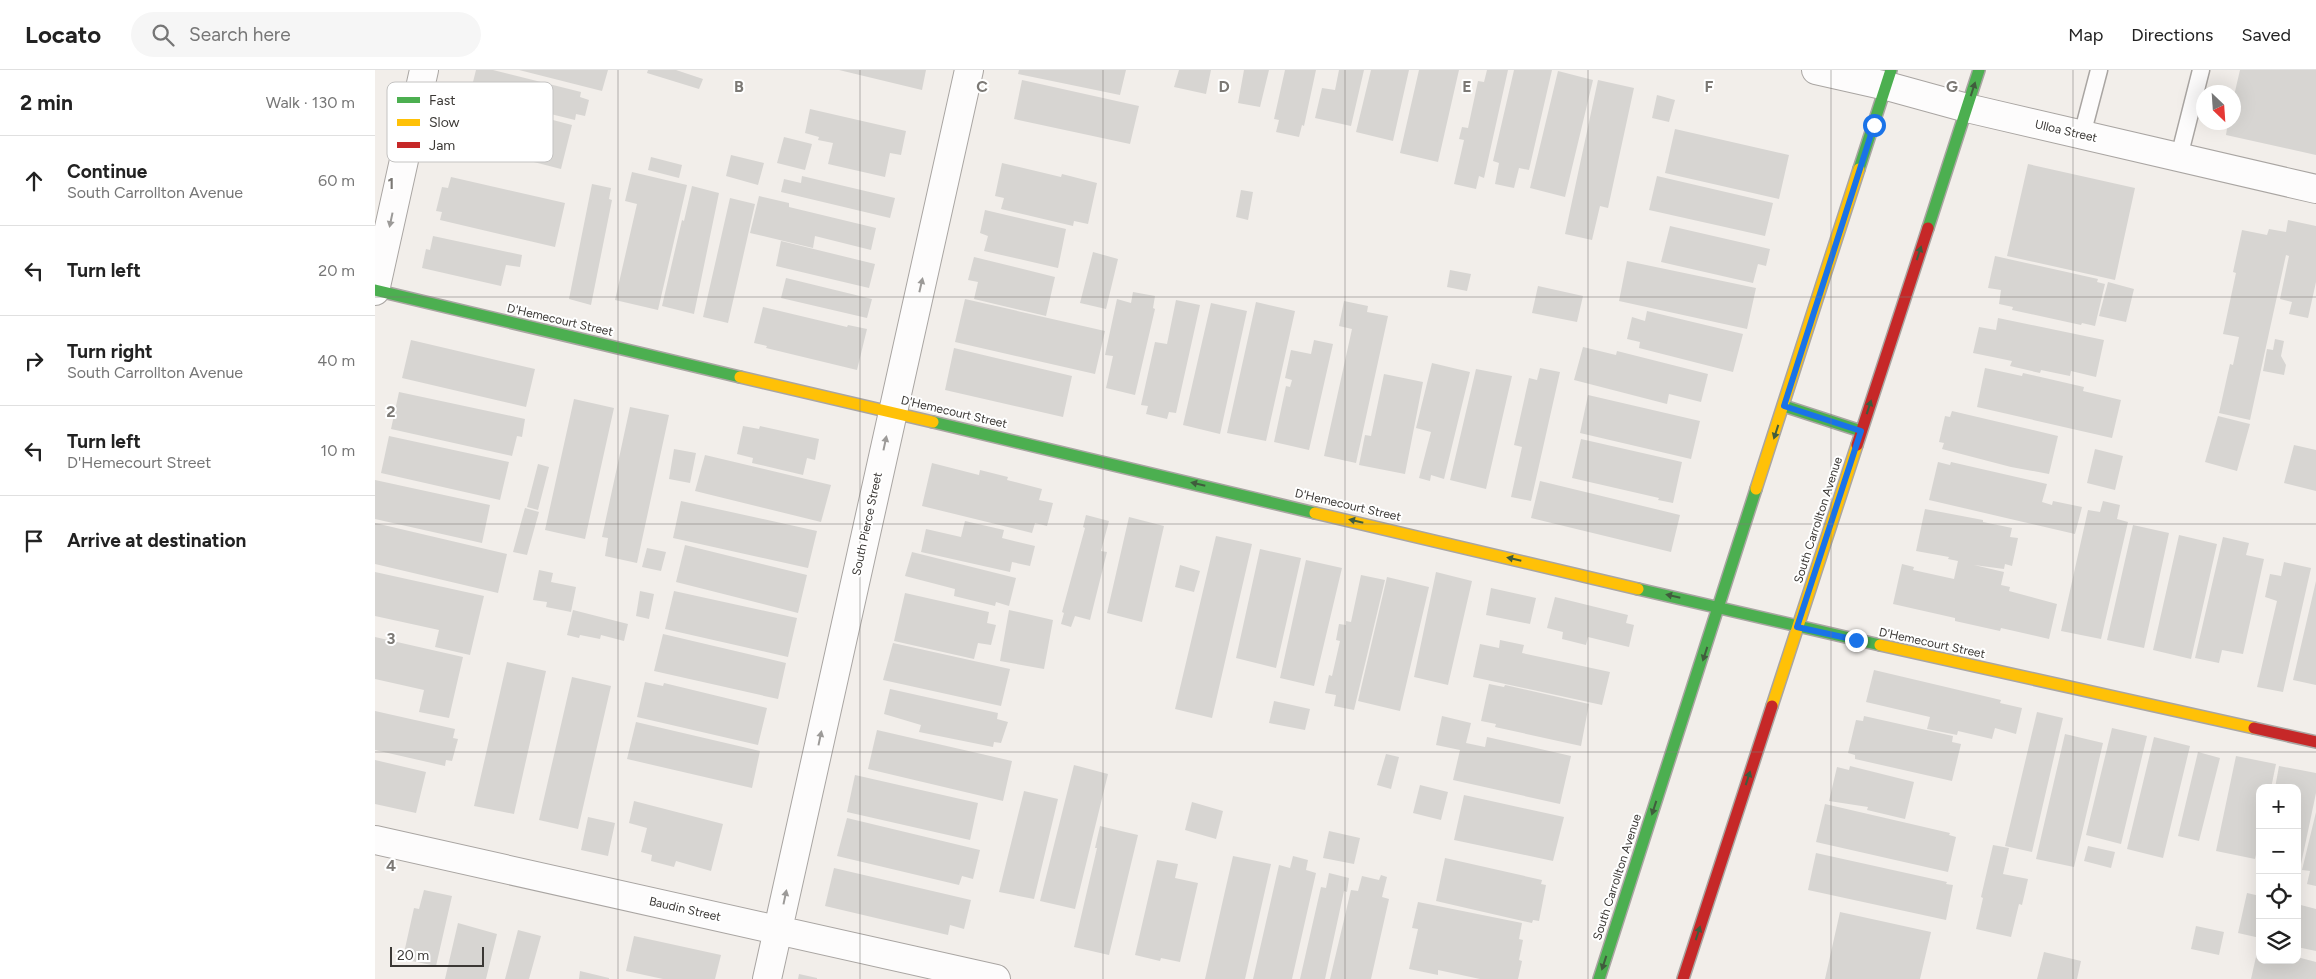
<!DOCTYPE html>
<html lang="en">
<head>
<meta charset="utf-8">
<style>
  body { margin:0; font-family:Figtree,sans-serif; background:#f6f6f6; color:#222 }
  .controls { position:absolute; right:15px; bottom:15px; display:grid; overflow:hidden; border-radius:10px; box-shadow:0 5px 20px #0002 }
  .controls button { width:45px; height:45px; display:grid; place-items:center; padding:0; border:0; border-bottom:1px solid #e0e0e0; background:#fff; color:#222; font:25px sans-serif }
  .compass { position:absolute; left:1821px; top:15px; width:45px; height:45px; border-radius:50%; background:#fff; box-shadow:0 5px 20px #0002; rotate:155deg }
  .scale { position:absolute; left:15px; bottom:12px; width:94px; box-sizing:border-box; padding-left:5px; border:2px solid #3b3835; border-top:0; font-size:14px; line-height:18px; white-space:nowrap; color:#3b3835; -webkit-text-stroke:4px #fff; paint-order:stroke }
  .stop { position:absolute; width:15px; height:15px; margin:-11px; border:4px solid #1a73e8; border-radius:50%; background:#fff }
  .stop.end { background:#1a73e8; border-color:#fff; box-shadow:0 1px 5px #0008 }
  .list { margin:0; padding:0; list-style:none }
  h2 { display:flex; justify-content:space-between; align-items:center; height:65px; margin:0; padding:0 20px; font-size:21px }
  h2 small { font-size:16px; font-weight:400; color:#767676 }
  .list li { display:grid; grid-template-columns:32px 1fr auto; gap:15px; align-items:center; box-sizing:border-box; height:90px; padding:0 20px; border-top:1px solid #e0e0e0 }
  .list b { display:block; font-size:19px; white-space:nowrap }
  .list p { margin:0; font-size:16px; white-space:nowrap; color:#767676 }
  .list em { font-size:16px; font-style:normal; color:#767676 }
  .icon { flex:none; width:28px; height:28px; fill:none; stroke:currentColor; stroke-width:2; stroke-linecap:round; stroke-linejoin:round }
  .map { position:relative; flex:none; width:1941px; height:909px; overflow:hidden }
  header { display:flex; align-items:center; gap:30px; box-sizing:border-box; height:70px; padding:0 25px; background:#fff; border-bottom:1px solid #e0e0e0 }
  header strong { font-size:24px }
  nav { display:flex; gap:28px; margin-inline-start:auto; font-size:18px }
  .search { width:350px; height:45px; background:#f6f6f6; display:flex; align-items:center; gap:12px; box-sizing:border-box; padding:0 18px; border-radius:28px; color:#767676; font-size:19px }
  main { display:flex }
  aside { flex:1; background:#fff }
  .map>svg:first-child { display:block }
  .building { fill:#d7d5d2 }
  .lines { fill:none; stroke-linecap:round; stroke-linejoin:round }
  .lane-casing { stroke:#a9a5a2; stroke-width:19 }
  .street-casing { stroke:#a9a5a2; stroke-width:30 }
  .fast-casing { stroke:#a9a5a2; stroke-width:14 }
  .slow-casing { stroke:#a9a5a2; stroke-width:14 }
  .jam-casing { stroke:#a9a5a2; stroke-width:14 }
  .lane { stroke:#fdfcfc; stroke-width:16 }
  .street { stroke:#fdfcfc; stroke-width:28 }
  .fast { stroke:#4caf50; stroke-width:11 }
  .slow { stroke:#ffc107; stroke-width:11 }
  .jam { stroke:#c62828; stroke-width:11 }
  .oneway { fill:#405c3d }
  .oneway2 { fill:#9c9a98 }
  .route { stroke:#1a73e8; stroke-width:6 }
  .grid { fill:none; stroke:#7b7874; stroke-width:1; stroke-opacity:0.55 }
  .labels { text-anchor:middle; stroke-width:4; stroke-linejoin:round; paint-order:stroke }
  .street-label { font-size:12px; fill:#3b3835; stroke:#fff }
  .key { fill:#fff; stroke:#c4c3c2; stroke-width:1 }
  .key-label { font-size:14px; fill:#3b3835 }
  .grid-label { font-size:16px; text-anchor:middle; font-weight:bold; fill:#7b7874; stroke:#fff; stroke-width:4; stroke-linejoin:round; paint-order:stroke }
</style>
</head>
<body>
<header>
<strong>Locato</strong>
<div class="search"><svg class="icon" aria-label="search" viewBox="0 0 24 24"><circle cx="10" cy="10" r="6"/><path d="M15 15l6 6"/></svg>Search here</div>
<nav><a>Map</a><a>Directions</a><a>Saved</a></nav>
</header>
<main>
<aside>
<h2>2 min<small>Walk · 130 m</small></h2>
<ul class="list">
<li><svg class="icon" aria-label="ahead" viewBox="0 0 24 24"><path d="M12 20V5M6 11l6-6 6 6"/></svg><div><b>Continue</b><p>South Carrollton Avenue</p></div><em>60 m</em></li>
<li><svg class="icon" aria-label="left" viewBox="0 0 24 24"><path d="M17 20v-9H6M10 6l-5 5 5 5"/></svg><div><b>Turn left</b></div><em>20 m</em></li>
<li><svg class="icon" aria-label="right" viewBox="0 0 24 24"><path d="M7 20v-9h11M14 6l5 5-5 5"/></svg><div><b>Turn right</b><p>South Carrollton Avenue</p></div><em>40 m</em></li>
<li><svg class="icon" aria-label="left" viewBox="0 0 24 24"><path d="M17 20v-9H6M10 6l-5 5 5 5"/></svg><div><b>Turn left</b><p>D'Hemecourt Street</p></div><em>10 m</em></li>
<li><svg class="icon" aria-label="arrive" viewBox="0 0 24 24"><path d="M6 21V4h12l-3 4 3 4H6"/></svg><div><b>Arrive at destination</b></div></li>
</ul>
</aside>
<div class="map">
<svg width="1941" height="909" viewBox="0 0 1941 909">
  <rect width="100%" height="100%" fill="#f2eeea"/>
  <path class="building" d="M101,0H118L206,22L205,27L214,30L210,46L201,44L200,50L95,24Z
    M144,0H233L227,21Z
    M273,0H301L328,9L324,19L272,3Z
    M464,0H551L547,20Z
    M644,0H751L745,25L643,4Z
    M804,0H836L831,24L799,17Z
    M869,0H894L885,37L863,33Z
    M910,0H941L929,56L927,55L924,67L901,62L904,50L899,49Z
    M964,0H989L976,56L940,48L947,18L960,20Z
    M996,0H1034L1018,71L981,62Z
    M1044,0H1084L1063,92L1025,83Z
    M1112,0H1133L1109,108L1104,106L1101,119L1079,114L1089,70L1084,69L1087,57L1093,58L1103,11L1109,12Z
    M1139,0H1177L1154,100L1144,98L1139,118L1120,114L1124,93L1118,91Z
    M1865,0H1941V85L1851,65L1853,52H1858V30Z
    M1183,1L1218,10L1190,127L1155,118Z
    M647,10L764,36L755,74L639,49Z
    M1223,10L1259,18L1233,138L1225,136L1217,170L1190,164Z
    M1282,25L1300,30L1294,52L1277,48Z
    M90,27L197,55L186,99L151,90L157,68L84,49Z
    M435,39L531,61L526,85L515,83L510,107L453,94L458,73L443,70L444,67L430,63Z
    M1300,59L1414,85L1404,129L1290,103Z
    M409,67L437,74L430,100L402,93Z
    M356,85L389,93L383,115L351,106Z
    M276,87L307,95L304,108L273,100Z
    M627,93L686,107L687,104L722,113L713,154L699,151L698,156L626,139L629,128L620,126Z
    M1653,94L1760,118L1740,210L1632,186Z
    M257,102L312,115L283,240L240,230L262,134L250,131Z
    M427,106L520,128L515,148L406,122L409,109L426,113Z
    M1282,106L1398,133L1390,166L1274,140Z
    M76,107L190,133L180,177L65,150L67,142L61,141L67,117L73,118Z
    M217,114L236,118L234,129L237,130L216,235L194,229Z
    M317,116L344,123L319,244L287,236L307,150L309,151Z
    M866,120L878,122L873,150L861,147Z
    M384,126L414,133V137L501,158L496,180L440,166L438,178L375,163Z
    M355,128L380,134L353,253L328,247Z
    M610,140L691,159L683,198L609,181L613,166L605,163Z
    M1913,150L1941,156V212L1933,248L1914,244L1917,232L1905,229L1914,186L1911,185L1875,350L1844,343L1855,294L1858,295L1864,267L1848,264L1861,203L1858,202L1867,160L1892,165L1894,159L1911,162Z
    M1295,156L1395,179L1391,196L1383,194L1378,213L1286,192Z
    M58,166L147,185L145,197L131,195L126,216L47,198L51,179L55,180Z
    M406,171L500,194L494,218L401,196Z
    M718,182L743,189L731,239L705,233Z
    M1620,186L1723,209L1722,212L1730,214L1720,256L1707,253L1706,255L1637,240L1638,237L1624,234L1626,220L1613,218Z
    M599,187L680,207L671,246L599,229L603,212L593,210Z
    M1252,191L1381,218L1372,259L1244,231Z
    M1075,200L1096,204L1092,221L1072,217Z
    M411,208L497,229L492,248L406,228Z
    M1733,212L1759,219L1751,252L1724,246Z
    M1163,216L1208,226L1202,252L1157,243Z
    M758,222L780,226L778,238L780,239L760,325L731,318L738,286L730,285L742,229L756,233Z
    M590,229L730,261L720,304L580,272Z
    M801,230L825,235L801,343L794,342L792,349L771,344L773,336L766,335L780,272L792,274Z
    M969,231L993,236L992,242L1013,246L981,393L949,386L977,259L964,256Z
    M881,232L920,241L891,371L852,363Z
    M836,233L872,241L845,364L808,355Z
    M388,237L472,257L473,255L492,259L482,300L391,278L392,276L379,273Z
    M1272,241L1368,264L1358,302L1264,278L1265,272L1252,269L1257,247L1270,251Z
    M1623,248L1729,270L1721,307L1696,301L1695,306L1666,300L1665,303L1635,296L1637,291L1598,283L1604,257L1621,260Z
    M1900,269L1909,271L1906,286L1911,295L1909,305L1888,301L1892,279L1898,280Z
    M36,270L160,299L151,337L27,308Z
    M939,270L958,274L934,380L899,372L911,316L915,317L917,310L910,308L916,280L936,284Z
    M1208,277L1241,285L1242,281L1333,304L1326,332L1294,324L1292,334L1199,310Z
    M579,278L697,306L688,347L570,320Z
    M1057,293L1095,302L1069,409L1056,405L1055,411L1044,408L1056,362L1041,358Z
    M1165,298L1185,302L1156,431L1136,427L1147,377L1139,375L1154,308L1162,310Z
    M1610,298L1647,306L1648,303L1709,317L1708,321L1746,330L1737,368L1602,337Z
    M1101,299L1137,306L1111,419L1075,410Z
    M1009,304L1048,312L1030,404L984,395L990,365L996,366Z
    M24,322L150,349L147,367L142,366L137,386L16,359Z
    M1213,325L1325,351L1316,389L1205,363Z
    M199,329L239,338L210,469L170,460Z
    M255,337L294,345L262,493L230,486L233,468L227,467Z
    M1577,341L1683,366L1674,404L1636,397L1567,379L1569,373L1564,372L1570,346L1575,347Z
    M1843,346L1875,354L1862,401L1830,392Z
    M368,356L384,359L385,356L444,369L440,390L432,388L428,405L377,393L378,388L362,384Z
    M14,366L134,392L125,430L6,403Z
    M1206,369L1307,392L1298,433L1283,430L1284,428L1197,408Z
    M1919,375L1941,380V421L1909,413Z
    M299,379L321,383L315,413L294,409Z
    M1720,379L1748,386L1740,420L1712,413Z
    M330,385L456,415L446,452L320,421Z
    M1563,392L1575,395L1576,392L1672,414L1667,432L1677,435L1678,431L1707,437L1700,464L1554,430Z
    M557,393L604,405L605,400L633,407L632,410L667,419L664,430L678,433L672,456L660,453L657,463L547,436Z
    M163,394L174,397L163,440L152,437Z
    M0,410L115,435L107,473L0,449Z
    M1165,411L1305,445L1296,482L1156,448Z
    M306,431L442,461L433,498L298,468Z
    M1728,431L1745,435L1742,449L1753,452L1726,569L1686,561L1713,440L1725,442Z
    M150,438L164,442L152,485L138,482Z
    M1550,439L1608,450V452L1637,458L1635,467L1643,468L1637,496L1630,494L1629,499L1599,495L1629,502L1626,515L1635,517L1634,521L1682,534L1674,569L1626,558L1625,561L1580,551V548L1518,534L1527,494L1539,497L1538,500L1579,509L1583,491L1573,489L1574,487L1541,481Z
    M711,445L734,451L726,481L732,482L715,550L700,546L696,557L686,554L689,543L687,542L710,458L708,457Z
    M754,447L789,456L767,552L732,543Z
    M590,451L629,460L627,468L660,476L655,496L637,492L635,502L546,482L551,459L586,467Z
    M0,453L132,484L123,523L0,494Z
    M1758,455L1794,463L1769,578L1732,570Z
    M1804,465L1842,474L1816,589L1778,580Z
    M841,466L877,474L837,648L800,639Z
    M1848,467L1874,473L1871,485L1889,489L1868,584L1847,580L1844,593L1820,588Z
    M310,475L432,505L423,543L301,512Z
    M272,478L291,482L286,501L267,497Z
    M885,479L926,488L901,598L861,588Z
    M537,482L641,508L634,536L621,532L620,536L579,526L580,519L530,506Z
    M931,490L967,498L939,616L905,608Z
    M1909,492L1936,498L1908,622L1882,617L1902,531L1890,527L1895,504L1906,506Z
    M805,495L825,501L819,522L800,517Z
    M164,500L178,503L176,512L201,517L196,542L171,537L172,532L158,530Z
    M0,502L109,526L95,585L60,577L64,560L0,546Z
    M1061,502L1097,511L1073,615L1039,607Z
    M986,505L1010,510L979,640L959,636L961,625L950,623L954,605L957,606L965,571L961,570L964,554L971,555V551L976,552Z
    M1012,507L1054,517L1025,641L983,631Z
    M1941,511V615L1918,610Z
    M1116,518L1161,528L1155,554L1111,545Z
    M265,521L279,524L274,549L261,546Z
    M299,521L422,548L413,587L290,559Z
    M530,523L614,542L612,553L621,555L616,575L603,573L599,589L519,571Z
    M1180,527L1253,545L1251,553L1259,555L1254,577L1213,567L1211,575L1187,569L1188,562L1172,558Z
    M198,540L253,554L249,571L226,565L225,569L205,565L204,568L192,565Z
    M634,540L678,550L669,599L625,591Z
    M288,564L411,593L403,629L279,601Z
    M0,567L88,587L74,648L44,642L49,620L0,609Z
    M1125,570L1149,575L1147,583L1235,602L1227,635L1098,607L1105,574L1124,578Z
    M518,573L635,599L626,636L508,610Z
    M132,592L171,601L139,744L99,736Z
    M1499,600L1626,630L1625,633L1647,638L1641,664L1620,658L1617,669L1583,661L1582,665L1552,659L1555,647L1491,632Z
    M197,607L236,616L203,759L164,750Z
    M270,612L288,616L289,613L392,638L383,675L262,647Z
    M1114,614L1129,617L1130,615L1214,634L1206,676L1120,657L1121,654L1106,651Z
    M515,619L623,643L622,649L633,652L626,673L619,672L618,677L544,662L546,655L509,644Z
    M899,631L935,639L930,660L894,653Z
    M0,641L80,659L78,668L83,669L77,691L71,690L70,696L0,680Z
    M1662,642L1688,648L1657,782L1630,776Z
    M1067,646L1096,653L1091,673L1110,677L1112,667L1196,686L1185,734L1078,710L1085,680L1061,675Z
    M1489,646L1578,666L1577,672L1586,674L1577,711L1480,689V685L1473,683L1481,650L1488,651Z
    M261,652L385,681L377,718L252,689Z
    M1737,658L1772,666L1746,774L1711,765Z
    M502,660L637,691L628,731L493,699Z
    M1690,664L1728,673L1699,797L1661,789Z
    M1779,667L1815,676L1788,788L1752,779Z
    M1823,682L1845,688L1824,771L1803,766Z
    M1011,684L1024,687L1016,719L1002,715Z
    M1861,686L1901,694L1896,718H1885V768L1880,789L1841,781Z
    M0,690L51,702L41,743L0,734Z
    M699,695L733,704L700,839L665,831Z
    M1475,696L1539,712L1530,749L1492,740L1493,737L1454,731L1462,697L1474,700Z
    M1904,696L1941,703V723L1925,799H1922V718H1900Z
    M480,705L603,733L595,770L472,742Z
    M1045,715L1073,722L1066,750L1038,743Z
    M649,721L683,729L659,829L624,822Z
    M1089,725L1189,747L1178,791L1079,770Z
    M259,731L348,754L336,801L301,791L299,797L276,791L277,785L266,782L272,758L254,753Z
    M817,732L848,741L841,769L810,760Z
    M1450,734L1575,763L1574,765L1581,767L1573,802L1441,772Z
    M1941,742V816L1932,814L1935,801L1927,800Z
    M213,747L240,753L233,786L206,780Z
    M472,748L605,780L598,809L587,806L584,815L462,786Z
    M725,756L763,765L734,885L699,877L722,778H720Z
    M954,761L985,768L979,794L948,788Z
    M1618,775L1634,778L1628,804L1653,809L1647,835L1644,834L1636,867L1601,859L1608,828L1606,827Z
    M1713,776L1740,782L1736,798L1709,791Z
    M1441,783L1572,812L1571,814L1578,815L1571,850L1433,820Z
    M858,786L896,794L870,909H830Z
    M918,786L933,790L931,800L941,803L917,909H878L904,795L915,798Z
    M1070,788L1167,810L1166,814L1171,815L1164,851L1158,850L1157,853L1061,831Z
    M782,790L803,794L800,808L823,813L805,892L786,888L785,891L760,885Z
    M459,798L596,830L589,859L575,855L573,865L450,836Z
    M954,803L974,808L972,822L969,821L950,909H925L946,817L951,818Z
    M1006,805L1012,807L1007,827L1014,829L996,909H955L976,820L983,821L987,806L1004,810Z
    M49,820L77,826L61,896L37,891L39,885L29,883L39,838L44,839Z
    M1872,823L1885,826V868L1863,863Z
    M1043,832L1147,853L1144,869L1148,870L1144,890L1147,891L1143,909H1105L1063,900V905L1034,899L1043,859L1037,858Z
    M1922,834L1941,839V881L1922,877Z
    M1465,842L1556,862L1545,909H1450Z
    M83,853L122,864L111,909H70Z
    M1821,856L1849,862L1844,885L1816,879Z
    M143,860L166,866L154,909H130Z
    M259,866L346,885L340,909H288L251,901Z
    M1883,878L1885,879V890H1922V887L1941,892V909H1876Z
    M1669,882L1706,891L1702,909H1662Z
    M205,901L234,908V909H204Z
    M424,904L442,908V909H423Z"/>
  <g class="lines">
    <g class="lane-casing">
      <path id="lane" d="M1707,65L1724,0
        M1804,87L1826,0"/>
    </g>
    <g class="street-casing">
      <path id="street" d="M1441,0L1512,16L1592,38L1941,119
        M0,221L49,0
        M0,770L621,909
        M392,909L594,0"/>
    </g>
    <g class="fast-casing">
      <path id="fast" d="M1484,99L1516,0
        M1553,158L1604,0
        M0,220L365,307
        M1409,336L1486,361
        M558,352L940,443
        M1263,519L1505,575
        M1224,909L1381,419"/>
    </g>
    <g class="slow-casing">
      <path id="slow" d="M365,307L558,352
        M1381,419L1484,99
        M940,443L1263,519
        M1505,575L1879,658
        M1397,636L1482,375"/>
    </g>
    <g class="jam-casing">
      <path id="jam" d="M1482,375L1553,158
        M1879,658L1941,672
        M1308,909L1397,636"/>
    </g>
    <use href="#lane" class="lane"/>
    <use href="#street" class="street"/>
    <use href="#fast" class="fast"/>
    <use href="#slow" class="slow"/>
    <use href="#jam" class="jam"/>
  </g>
  <defs><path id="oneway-solid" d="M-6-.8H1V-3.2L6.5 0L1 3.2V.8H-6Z" transform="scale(1.25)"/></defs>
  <g class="oneway">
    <use href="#oneway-solid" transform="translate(1598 19) rotate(-72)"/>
    <use href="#oneway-solid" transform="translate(1544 183) rotate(-72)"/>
    <use href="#oneway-solid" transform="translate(1494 337) rotate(-72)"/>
    <use href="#oneway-solid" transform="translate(1401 362) rotate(108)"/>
    <use href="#oneway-solid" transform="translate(823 414) rotate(-167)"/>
    <use href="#oneway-solid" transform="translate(981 451) rotate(-167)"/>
    <use href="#oneway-solid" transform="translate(1139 489) rotate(-167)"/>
    <use href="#oneway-solid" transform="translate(1298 526) rotate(-167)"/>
    <use href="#oneway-solid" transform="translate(1330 584) rotate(108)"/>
    <use href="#oneway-solid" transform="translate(1373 708) rotate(-72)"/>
    <use href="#oneway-solid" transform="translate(1279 738) rotate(108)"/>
    <use href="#oneway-solid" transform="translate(1323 863) rotate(-72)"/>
    <use href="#oneway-solid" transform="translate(1229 893) rotate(108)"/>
  </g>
  <g class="oneway2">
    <use href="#oneway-solid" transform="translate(16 150) rotate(102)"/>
    <use href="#oneway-solid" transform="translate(546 215) rotate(-77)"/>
    <use href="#oneway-solid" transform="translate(510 373) rotate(-78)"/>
    <use href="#oneway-solid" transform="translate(445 668) rotate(-78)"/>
    <use href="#oneway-solid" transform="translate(410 827) rotate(-78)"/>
  </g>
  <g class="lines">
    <path class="route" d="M1481,570L1422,557L1486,361L1409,336L1499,55"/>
  </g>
  <path class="grid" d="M243,0V909M485,0V909M728,0V909M970,0V909M1213,0V909M1456,0V909M1698,0V909M0,227H1941M0,454H1941M0,682H1941"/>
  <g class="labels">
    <g class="street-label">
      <text transform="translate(1691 61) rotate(13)" y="4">Ulloa Street</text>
      <text transform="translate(185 250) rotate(13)" y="4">D'Hemecourt Street</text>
      <text transform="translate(579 342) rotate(13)" y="4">D'Hemecourt Street</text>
      <text transform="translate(973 435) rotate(13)" y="4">D'Hemecourt Street</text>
      <text transform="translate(1443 450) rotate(-72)" y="4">South Carrollton Avenue</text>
      <text transform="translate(492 454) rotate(-78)" y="4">South Pierce Street</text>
      <text transform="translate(1557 573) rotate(12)" y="4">D'Hemecourt Street</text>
      <text transform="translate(1242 807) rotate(-72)" y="4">South Carrollton Avenue</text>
      <text transform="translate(310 839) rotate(13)" y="4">Baudin Street</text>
    </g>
  </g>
  <rect x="12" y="12" width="166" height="80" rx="8" class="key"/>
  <rect x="22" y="27" width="23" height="6" fill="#4caf50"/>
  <rect x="22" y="49" width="23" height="7" fill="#ffc107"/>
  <rect x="22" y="72" width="23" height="6" fill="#c62828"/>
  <g class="key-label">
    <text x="54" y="35">Fast</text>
    <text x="54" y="57">Slow</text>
    <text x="54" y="80">Jam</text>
  </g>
  <g class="grid-label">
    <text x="364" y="22">B</text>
    <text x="607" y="22">C</text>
    <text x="849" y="22">D</text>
    <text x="1092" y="22">E</text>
    <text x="1334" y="22">F</text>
    <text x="1577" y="22">G</text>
    <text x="16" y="119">1</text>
    <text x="16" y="347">2</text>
    <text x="16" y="574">3</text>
    <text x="16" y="801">4</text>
  </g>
</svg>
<div class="controls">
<button>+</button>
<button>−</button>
<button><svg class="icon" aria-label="locate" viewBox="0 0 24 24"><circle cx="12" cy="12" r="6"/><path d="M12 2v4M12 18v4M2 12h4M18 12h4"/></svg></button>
<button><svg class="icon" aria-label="layers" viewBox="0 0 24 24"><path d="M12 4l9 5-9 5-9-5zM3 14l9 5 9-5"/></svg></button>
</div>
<svg class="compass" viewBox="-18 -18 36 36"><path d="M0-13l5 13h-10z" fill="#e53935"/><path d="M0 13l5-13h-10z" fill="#767676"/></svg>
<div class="scale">20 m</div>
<div class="stop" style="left:1499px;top:55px"></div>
<div class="stop end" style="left:1481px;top:570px"></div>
</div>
</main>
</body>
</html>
